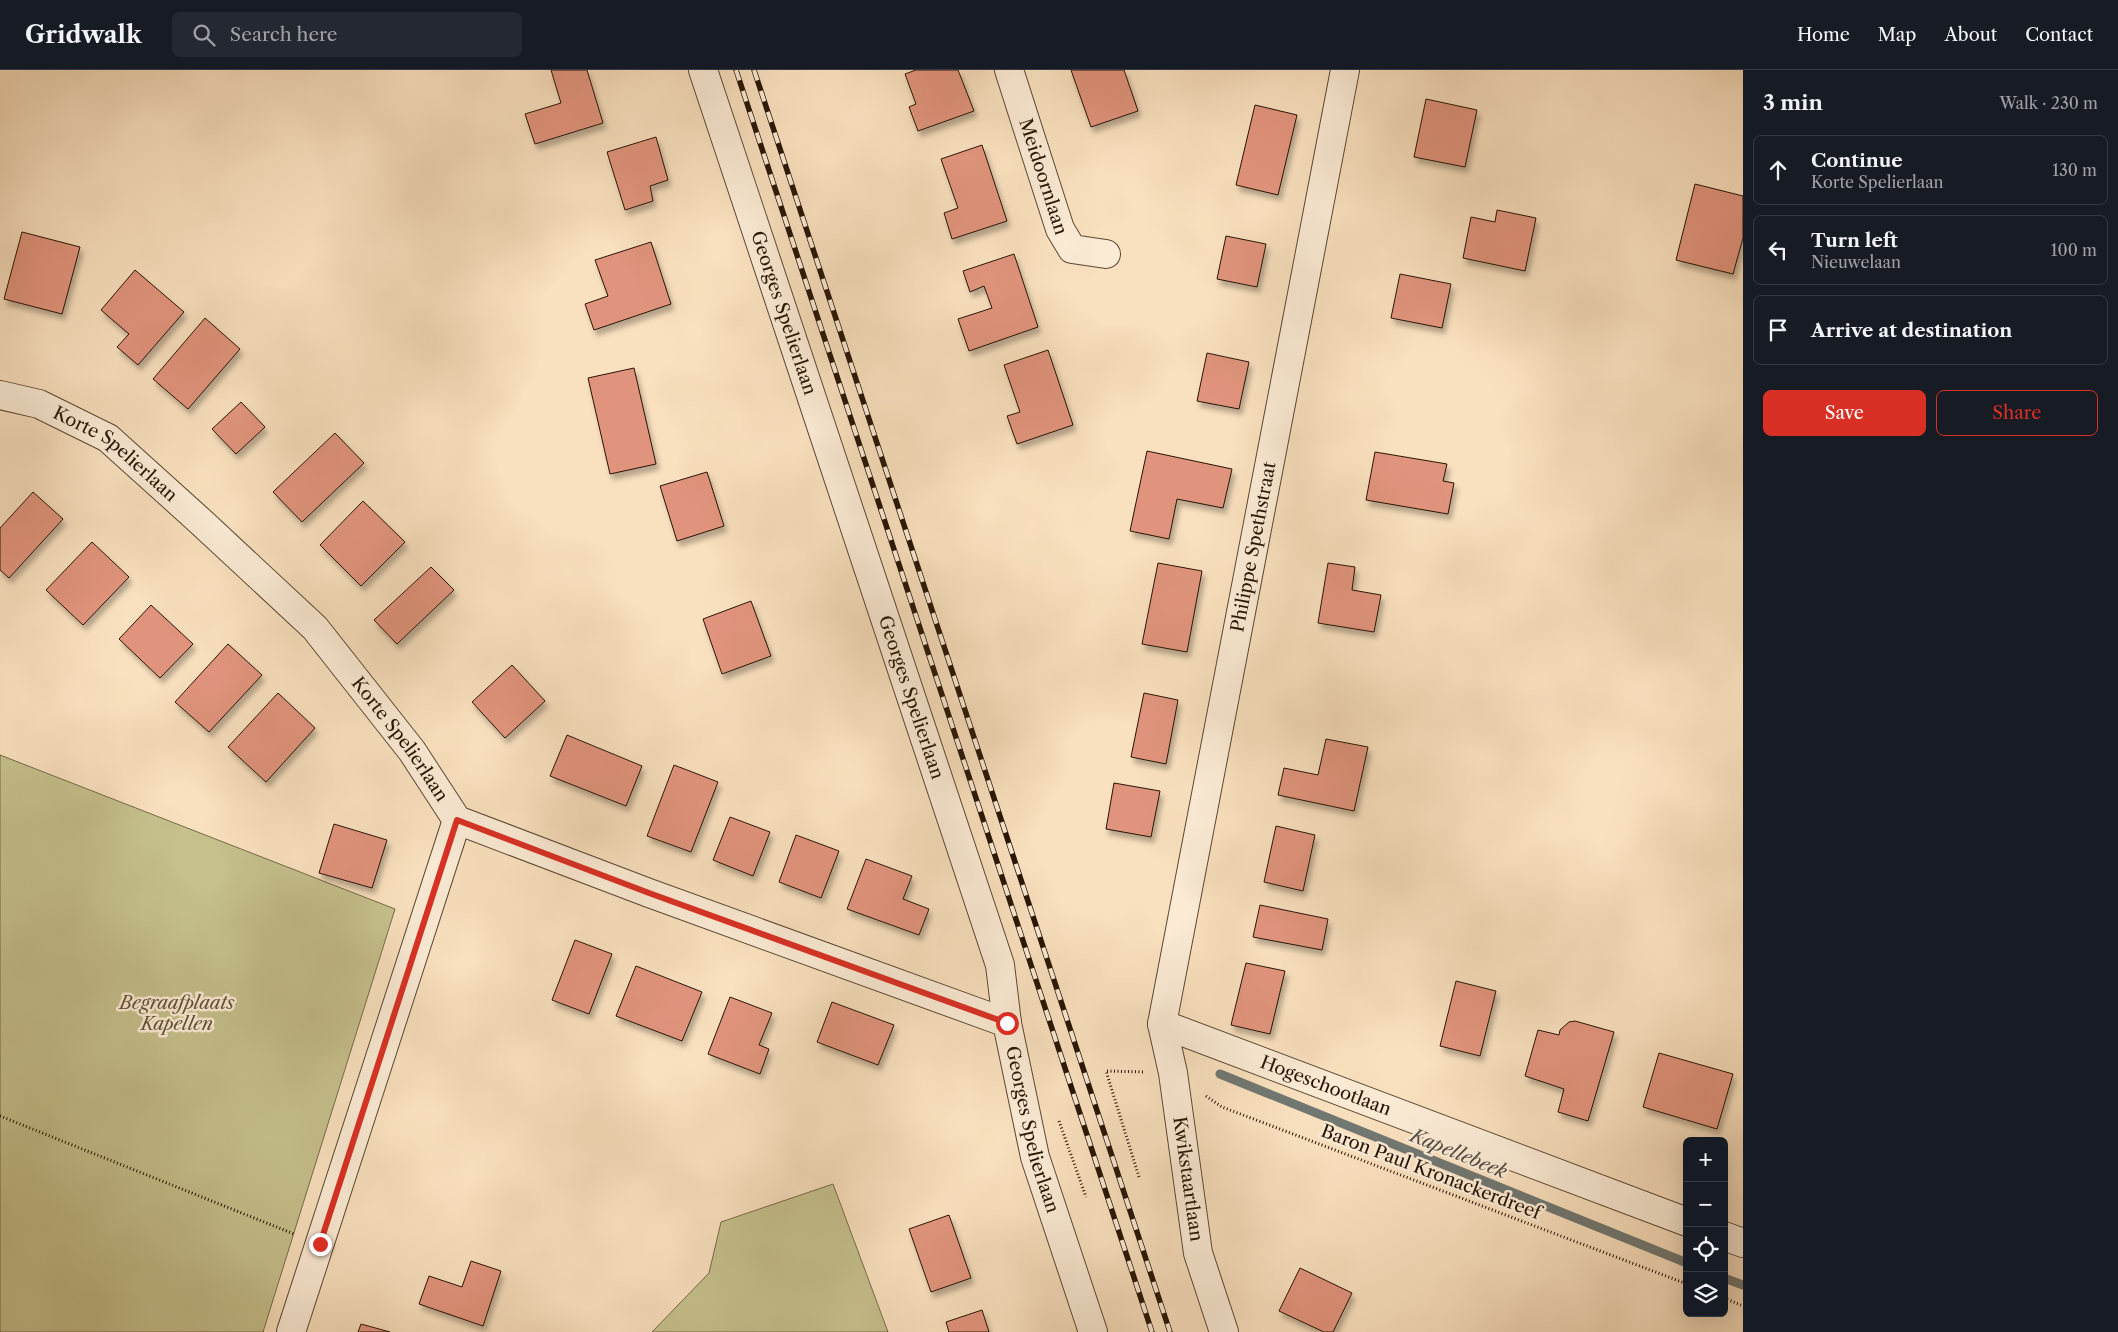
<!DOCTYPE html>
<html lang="en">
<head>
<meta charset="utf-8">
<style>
  body { margin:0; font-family:"Libre Caslon Text",serif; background:#242831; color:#f1f3f6 }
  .controls { position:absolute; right:15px; bottom:15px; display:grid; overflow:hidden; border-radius:8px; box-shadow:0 5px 20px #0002 }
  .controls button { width:45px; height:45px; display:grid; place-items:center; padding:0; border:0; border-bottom:1px solid #363941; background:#171b24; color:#f1f3f6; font:25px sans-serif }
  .stop { position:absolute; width:15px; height:15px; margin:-11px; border:4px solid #d93025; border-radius:50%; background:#fff }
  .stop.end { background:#d93025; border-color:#fff; box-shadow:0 1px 5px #0008 }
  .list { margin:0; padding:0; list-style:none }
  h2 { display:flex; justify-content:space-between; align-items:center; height:65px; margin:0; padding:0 20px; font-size:21px }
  h2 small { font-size:16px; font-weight:400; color:#9ea1a6 }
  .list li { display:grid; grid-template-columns:32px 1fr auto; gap:15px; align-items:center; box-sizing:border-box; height:70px; margin:0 10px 10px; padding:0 10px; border:1px solid #363941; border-radius:8px }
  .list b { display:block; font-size:19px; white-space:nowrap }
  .list p { margin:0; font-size:16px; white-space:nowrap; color:#9ea1a6 }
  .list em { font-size:16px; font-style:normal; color:#9ea1a6 }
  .actions { display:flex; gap:10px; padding:15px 20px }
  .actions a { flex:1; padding:11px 0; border:1px solid #d93025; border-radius:8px; text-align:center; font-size:18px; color:#d93025 }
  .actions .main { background:#d93025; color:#fff }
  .icon { flex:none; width:28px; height:28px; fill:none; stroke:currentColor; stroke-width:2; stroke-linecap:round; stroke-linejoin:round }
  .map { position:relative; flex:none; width:1743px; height:1262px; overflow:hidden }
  header { display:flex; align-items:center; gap:30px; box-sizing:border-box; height:70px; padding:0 25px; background:#171b24; border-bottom:1px solid #363941 }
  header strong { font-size:24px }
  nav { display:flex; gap:28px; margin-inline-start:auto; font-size:18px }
  .search { width:350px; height:45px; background:#242831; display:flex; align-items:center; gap:12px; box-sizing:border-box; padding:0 18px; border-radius:8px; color:#9ea1a6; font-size:19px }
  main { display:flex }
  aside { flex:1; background:#171b24 }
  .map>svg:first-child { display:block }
  .green { fill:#c5c08c; stroke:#766a48 }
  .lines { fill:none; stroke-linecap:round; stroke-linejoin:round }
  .stream { stroke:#717872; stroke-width:9 }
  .building { fill:#e1947d; stroke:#281405; filter:url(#shadow) }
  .minor-casing { stroke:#5c4733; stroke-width:30 }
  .path { stroke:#281405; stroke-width:3; stroke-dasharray:1 2.5; stroke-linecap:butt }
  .minor { stroke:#fbebd5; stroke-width:28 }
  .rail-casing { stroke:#281405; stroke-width:5.5 }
  .rail { stroke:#fbebd5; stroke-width:4; stroke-dasharray:11; stroke-linecap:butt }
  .route { stroke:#d93025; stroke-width:6 }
  .labels { text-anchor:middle; stroke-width:5; stroke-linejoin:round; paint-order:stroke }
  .street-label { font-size:18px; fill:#281405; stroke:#fbebd5 }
  .park-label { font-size:18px; font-style:italic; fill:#5f5034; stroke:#fbebd5 }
  .water-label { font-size:19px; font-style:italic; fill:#534e45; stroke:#fbebd5 }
</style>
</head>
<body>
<header>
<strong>Gridwalk</strong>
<div class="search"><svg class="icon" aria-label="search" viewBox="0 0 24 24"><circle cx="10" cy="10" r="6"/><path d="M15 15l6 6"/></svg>Search here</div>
<nav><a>Home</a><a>Map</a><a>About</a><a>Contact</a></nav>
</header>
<main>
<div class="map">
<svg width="1743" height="1262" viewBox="0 0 1743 1262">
  <defs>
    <filter id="shadow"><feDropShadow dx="3" dy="5.5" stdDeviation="2.5" flood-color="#0004"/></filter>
  </defs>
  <rect width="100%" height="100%" fill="#f9e0be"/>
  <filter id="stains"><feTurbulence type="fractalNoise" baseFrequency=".004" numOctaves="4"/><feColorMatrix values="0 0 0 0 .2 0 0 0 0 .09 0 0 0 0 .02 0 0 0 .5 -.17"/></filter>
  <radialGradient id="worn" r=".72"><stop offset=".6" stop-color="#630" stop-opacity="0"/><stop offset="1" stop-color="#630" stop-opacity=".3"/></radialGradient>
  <path class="green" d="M0,685L395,839L263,1262H0Z
    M833,1114L888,1262H652L709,1203L721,1152Z"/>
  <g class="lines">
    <path class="stream" d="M1220,1004L1687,1193
      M1724,1208L1743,1215"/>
  </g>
  <path class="building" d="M551,0H587L603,53L535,74L525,44L561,33Z
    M916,0H958L974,41L918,61L909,37L916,34L905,4Z
    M1071,0H1124L1138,41L1091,57Z
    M1426,29L1477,40L1465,97L1414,87Z
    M1255,35L1297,45L1278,125L1236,115Z
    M656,67L668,110L650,116L653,131L625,140L607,82Z
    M982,75L1007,151L952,169L944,143L958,138L941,89Z
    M1695,114L1743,126V168L1733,204L1676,190Z
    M1497,140L1536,148L1525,201L1463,188L1471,147L1495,152Z
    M22,162L80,177L62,244L4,229Z
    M1226,166L1266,174L1257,217L1217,209Z
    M651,172L671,234L594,260L585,234L608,226L595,190Z
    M1014,184L1038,257L969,281L958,249L992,238L984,216L970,222L963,201Z
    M135,200L184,242L138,295L117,277L129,264L101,240Z
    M1400,204L1451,214L1442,258L1391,248Z
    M205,248L240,279L188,339L153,309Z
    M1048,280L1073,355L1017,374L1007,346L1020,342L1004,295Z
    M1207,283L1249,292L1239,339L1197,331Z
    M634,298L656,394L610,404L588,308Z
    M241,332L265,357L236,384L212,359Z
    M335,363L364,393L302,452L273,422Z
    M1147,381L1232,399L1223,438L1177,429L1169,469L1130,461Z
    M1375,382L1447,394L1443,411L1454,413L1448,444L1366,430Z
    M707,402L724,456L677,471L660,416Z
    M33,422L63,449L9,508L0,500V458Z
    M363,431L405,472L361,516L320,475Z
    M92,472L129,507L83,555L46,520Z
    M1158,493L1202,501L1187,582L1142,574Z
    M1328,493L1355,497L1352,520L1381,525L1374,562L1318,553Z
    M431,497L454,520L397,574L374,550Z
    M751,531L771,586L722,604L703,549Z
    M151,535L193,574L160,608L119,569Z
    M228,574L262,605L209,662L175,632Z
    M512,595L545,631L505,668L472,632Z
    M278,623L315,658L266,712L228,677Z
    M1144,623L1178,630L1166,694L1131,687Z
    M567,665L642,696L626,736L550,706Z
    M1326,669L1368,677L1354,741L1278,725L1284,698L1318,705Z
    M674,695L718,712L691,782L647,766Z
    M1114,713L1160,721L1151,767L1106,759Z
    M730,747L770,762L753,806L713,790Z
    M334,754L387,770L372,818L319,803Z
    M1276,756L1315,765L1303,821L1264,812Z
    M796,765L839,781L821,828L779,812Z
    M866,789L912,806L903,829L929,839L919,865L847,839Z
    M1260,835L1328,849L1322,880L1253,867Z
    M575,870L612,884L589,944L552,930Z
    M1246,893L1285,901L1270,964L1231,955Z
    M636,896L702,922L682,971L616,946Z
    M1456,911L1496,921L1480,986L1440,976Z
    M730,927L772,943L759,975L769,979L760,1004L708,984Z
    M832,932L894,955L878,995L817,972Z
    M1575,951L1614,962L1588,1051L1558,1042L1564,1019L1525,1006L1538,960L1559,965L1560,960L1569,952Z
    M1659,983L1733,1004L1717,1059L1643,1037Z
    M949,1145L971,1208L931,1222L909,1159Z
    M471,1191L501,1201L483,1256L419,1234L429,1206L462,1217Z
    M1300,1198L1352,1223L1333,1262H1324L1279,1241Z
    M982,1240L989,1262H949L946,1252Z
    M361,1254L390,1262H358Z"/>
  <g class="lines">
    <g class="minor-casing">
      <g id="minor">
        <path id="s1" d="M703,0L1000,895L1007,953L1035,1087L1093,1262"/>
        <path id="s2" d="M1009,0L1060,159L1072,179L1106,184"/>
        <path id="s3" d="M0,325L39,334L108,368L200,451L315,558L412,681L457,750L649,823L1007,953"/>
        <path id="s4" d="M1162,954L1687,1152"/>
        <path d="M1724,1166L1743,1173"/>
        <path d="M291,1262L457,750"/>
        <path id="s5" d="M1224,1262L1198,1183L1173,1003L1162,954L1345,0"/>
      </g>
    </g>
    <path class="path" d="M1206,1026L1222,1037L1687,1214
      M0,1046L294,1164
      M1059,1051L1086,1127
      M1139,1107L1106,1001L1145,1002
      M1724,1228L1743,1236"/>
    <use href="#minor" class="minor"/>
    <g class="rail-casing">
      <path id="rail" d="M736,0L1152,1262
        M754,0L1170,1262"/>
    </g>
    <use href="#rail" class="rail"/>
  </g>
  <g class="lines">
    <path class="route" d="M320,1174L457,750L649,823L1007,953"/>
  </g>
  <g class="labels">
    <g class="street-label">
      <text dy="6" stroke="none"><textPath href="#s2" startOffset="112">Meidoornlaan</textPath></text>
      <text dy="6" stroke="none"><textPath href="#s1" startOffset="256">Georges Spelierlaan</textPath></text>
      <text dy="6" stroke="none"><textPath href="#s3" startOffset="132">Korte Spelierlaan</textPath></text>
      <text dy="6" stroke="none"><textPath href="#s5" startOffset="801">Philippe Spethstraat</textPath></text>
      <text dy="6" stroke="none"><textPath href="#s1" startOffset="661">Georges Spelierlaan</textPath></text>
      <text dy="6" stroke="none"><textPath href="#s3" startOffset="538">Korte Spelierlaan</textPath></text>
      <text dy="6" stroke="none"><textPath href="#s4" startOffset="175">Hogeschootlaan</textPath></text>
      <text dy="6" stroke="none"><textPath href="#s1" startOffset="1111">Georges Spelierlaan</textPath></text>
      <text transform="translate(1431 1102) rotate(21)" y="6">Baron Paul Kronackerdreef</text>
      <text transform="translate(1188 1109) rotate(82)" y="6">Kwikstaartlaan</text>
    </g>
    <g class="park-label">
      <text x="177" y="939">Begraafplaats<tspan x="177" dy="21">Kapellen</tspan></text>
    </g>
    <g class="water-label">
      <text transform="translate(1459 1083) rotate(22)" y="7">Kapellebeek</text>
    </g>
  </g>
  <rect width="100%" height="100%" filter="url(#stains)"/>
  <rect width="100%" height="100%" fill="url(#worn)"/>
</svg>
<div class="controls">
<button>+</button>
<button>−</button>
<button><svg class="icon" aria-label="locate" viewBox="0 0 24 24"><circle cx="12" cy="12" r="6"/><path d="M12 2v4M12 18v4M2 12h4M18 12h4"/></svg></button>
<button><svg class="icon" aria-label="layers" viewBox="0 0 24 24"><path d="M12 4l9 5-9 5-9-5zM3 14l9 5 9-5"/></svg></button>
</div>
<div class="stop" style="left:1007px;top:953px"></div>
<div class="stop end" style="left:320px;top:1174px"></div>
</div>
<aside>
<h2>3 min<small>Walk · 230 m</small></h2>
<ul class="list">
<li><svg class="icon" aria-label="ahead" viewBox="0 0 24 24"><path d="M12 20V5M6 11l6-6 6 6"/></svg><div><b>Continue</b><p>Korte Spelierlaan</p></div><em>130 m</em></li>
<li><svg class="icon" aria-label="left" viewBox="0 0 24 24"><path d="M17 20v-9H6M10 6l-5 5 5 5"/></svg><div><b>Turn left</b><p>Nieuwelaan</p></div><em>100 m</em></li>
<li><svg class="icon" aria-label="arrive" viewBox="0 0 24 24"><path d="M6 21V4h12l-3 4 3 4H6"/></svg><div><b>Arrive at destination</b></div></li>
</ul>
<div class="actions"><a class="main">Save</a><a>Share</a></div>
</aside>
</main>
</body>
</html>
